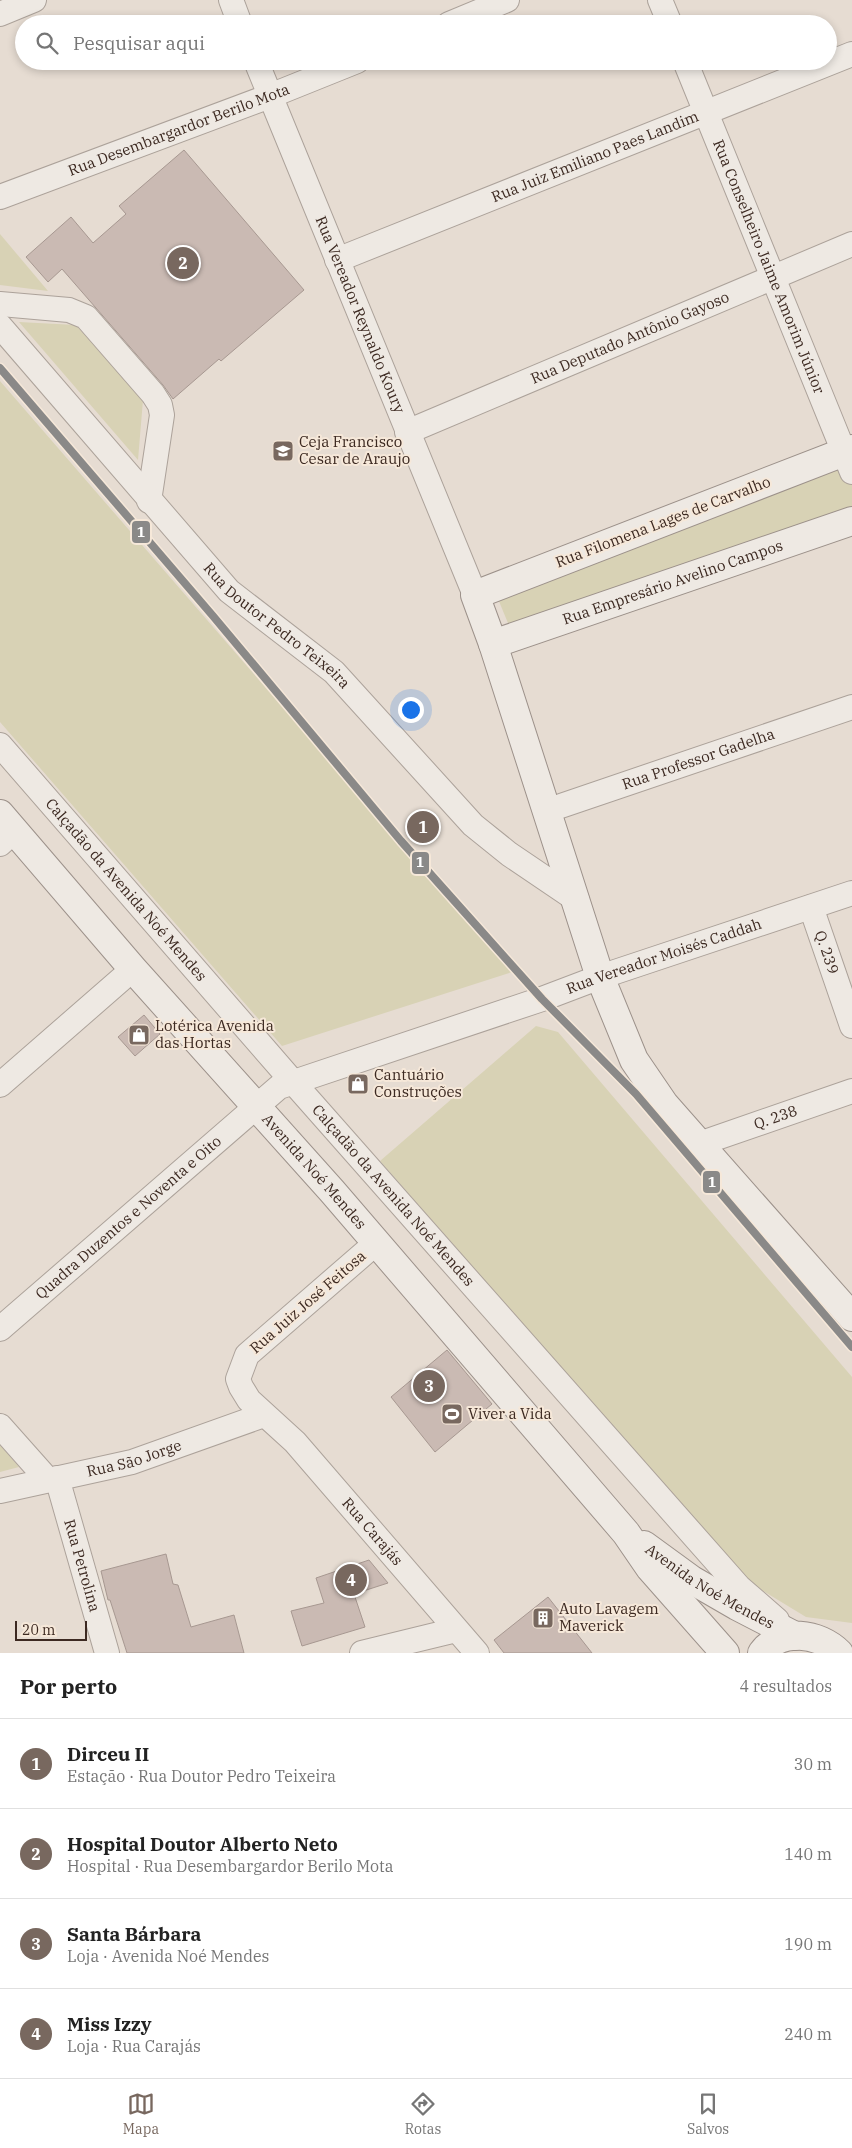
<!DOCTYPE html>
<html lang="pt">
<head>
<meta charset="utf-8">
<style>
  body { margin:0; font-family:"IBM Plex Serif",serif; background:#f6f6f6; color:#222 }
  .scale { position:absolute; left:15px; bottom:12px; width:72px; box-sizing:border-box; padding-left:5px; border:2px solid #3c2921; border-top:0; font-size:14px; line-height:18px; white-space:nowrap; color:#3c2921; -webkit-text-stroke:4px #f6e8d9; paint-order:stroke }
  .you { position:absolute; left:410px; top:709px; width:18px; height:18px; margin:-12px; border:4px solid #fff; border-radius:50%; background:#1a73e8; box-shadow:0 0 0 8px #1a73e833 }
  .badge { display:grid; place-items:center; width:32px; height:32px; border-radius:50%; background:#78685f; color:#fff; font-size:16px; font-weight:700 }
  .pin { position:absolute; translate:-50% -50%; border:2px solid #fff; box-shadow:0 1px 5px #0006 }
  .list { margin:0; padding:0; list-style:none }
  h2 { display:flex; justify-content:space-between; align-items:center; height:65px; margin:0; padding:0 20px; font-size:21px }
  h2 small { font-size:16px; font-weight:400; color:#767676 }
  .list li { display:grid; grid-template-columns:32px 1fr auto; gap:15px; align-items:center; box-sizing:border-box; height:90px; padding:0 20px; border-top:1px solid #e0e0e0 }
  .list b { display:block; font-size:19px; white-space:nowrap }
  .list p { margin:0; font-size:16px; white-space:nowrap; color:#767676 }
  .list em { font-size:16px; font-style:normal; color:#767676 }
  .icon { flex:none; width:28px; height:28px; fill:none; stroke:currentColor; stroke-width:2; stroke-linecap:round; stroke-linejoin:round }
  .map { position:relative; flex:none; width:852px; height:1653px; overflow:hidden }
  .search { position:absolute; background:#fff; box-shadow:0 2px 8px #0003; left:15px; right:15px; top:15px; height:55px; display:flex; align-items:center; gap:12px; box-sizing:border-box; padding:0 18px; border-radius:28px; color:#767676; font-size:19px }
  .sheet { height:425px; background:#fff }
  nav { display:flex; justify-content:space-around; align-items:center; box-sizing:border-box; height:70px; border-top:1px solid #e0e0e0; background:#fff; font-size:14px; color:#767676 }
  nav a { display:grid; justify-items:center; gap:2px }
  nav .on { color:#78685f }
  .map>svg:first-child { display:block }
  .green { fill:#d8d2b5 }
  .building { fill:#cabab3; stroke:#a79891 }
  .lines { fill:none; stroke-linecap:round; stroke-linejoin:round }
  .street-casing { stroke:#aca29a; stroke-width:26 }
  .secondary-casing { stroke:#9c918a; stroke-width:30 }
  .street { stroke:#eee9e3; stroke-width:24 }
  .secondary { stroke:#eee9e3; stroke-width:28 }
  .rail-1-casing { stroke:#f6e8d9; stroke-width:11 }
  .rail-1 { stroke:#8a8988; stroke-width:8 }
  .labels { text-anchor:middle; stroke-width:4; stroke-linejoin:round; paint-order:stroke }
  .street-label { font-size:15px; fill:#3c2921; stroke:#f6e8d9 }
  .poi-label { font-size:15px; fill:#3c2921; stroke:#f6e8d9; text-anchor:start }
  .line-badge { stroke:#f6e8d9; stroke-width:2 }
  .badge-label { font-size:14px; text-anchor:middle; font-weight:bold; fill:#fff }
</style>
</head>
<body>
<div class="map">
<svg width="852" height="1653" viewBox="0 0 852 1653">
  <rect width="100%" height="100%" fill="#e6dcd2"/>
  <path class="green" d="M0,234L48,291L0,285Z
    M19,322L76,325L143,400L138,460Z
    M0,381L512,972L282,1046L0,722Z
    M852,455V507L510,628L496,594Z
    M536,1026L558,1032L852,1377V1623L806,1617L747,1581L380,1161Z
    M0,1445L19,1467L0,1472Z"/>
  <path class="building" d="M184,150L304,290L221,361L219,359L173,399L163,385L62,269L48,282L26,257L71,217L93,243L126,214L119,206Z
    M144,1015L160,1034L135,1056L118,1037Z
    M447,1350L492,1404L435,1452L391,1397Z
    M166,1554L173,1584L178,1585L191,1627L234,1615L244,1653H127L110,1600H108L101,1571Z
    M369,1560L388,1583L354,1594L365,1627L302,1646L291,1611L324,1603L316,1578Z
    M548,1597L592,1653H504L494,1640Z"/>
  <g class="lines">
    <g class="street-casing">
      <g id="street">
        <path d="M231,0L240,24"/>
        <path d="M660,0L670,24"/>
        <path d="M0,14L34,0"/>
        <path d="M449,24L507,0"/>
        <path id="s1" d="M256,61L475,595"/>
        <path id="s2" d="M685,61L852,472"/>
        <path id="s3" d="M0,197L270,96L357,61"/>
        <path id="s4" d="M337,260L852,54"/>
        <path d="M0,304L69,310L86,317L153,394L160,405L162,415L149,501"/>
        <path id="s5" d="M0,326L229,591L334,672L473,825L509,854L577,900"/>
        <path id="s6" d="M407,432L852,244"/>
        <path id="s7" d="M0,745L293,1082L739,1587L777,1620"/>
        <path id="s8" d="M546,811L852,707"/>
        <path d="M0,844L14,831"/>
        <path id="s9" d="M811,907L852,1026"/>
        <path d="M0,1085L133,969"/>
        <path id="s10" d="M699,1144L852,1091"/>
        <path id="s11" d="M376,1243L247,1355L238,1379L241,1387L249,1400L295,1442L477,1653"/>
        <path id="s12" d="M0,1329L279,1087L542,999L600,977L852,893"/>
        <path d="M0,1426L48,1480"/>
        <path id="s13" d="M57,1478L107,1653"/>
        <path id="s14" d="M0,1491L132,1462L264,1415"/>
        <path d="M362,1653L456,1630"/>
      </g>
    </g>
    <g class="secondary-casing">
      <g id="secondary">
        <path d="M852,449L475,595L493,644L600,977L634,1060L664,1104L852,1317"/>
        <path id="s15" d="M493,644L852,521"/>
        <path id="s16" d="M0,814L133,969L332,1191L626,1533L650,1568L725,1653"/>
        <path id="s17" d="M644,1545L692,1580L737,1606L795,1636"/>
        <path d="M762,1653C781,1627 819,1633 839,1653"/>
      </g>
    </g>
    <use href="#street" class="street"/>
    <use href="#secondary" class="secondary"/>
    <g class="rail-1-casing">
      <path id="rail-1" d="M0,368L213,616L401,841L542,999L636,1094L852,1347"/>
    </g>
    <use href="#rail-1" class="rail-1"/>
  </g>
  <defs>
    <g id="school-square" transform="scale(1.125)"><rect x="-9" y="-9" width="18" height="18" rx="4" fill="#78685f" stroke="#f6e8d9"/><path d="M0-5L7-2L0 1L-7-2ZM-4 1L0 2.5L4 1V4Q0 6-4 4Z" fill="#fff"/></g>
    <g id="shop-square" transform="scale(1.125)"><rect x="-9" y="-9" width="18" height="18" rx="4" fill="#78685f" stroke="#f6e8d9"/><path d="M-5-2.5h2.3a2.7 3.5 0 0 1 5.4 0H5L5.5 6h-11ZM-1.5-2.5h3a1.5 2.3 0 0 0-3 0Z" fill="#fff"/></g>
    <g id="stadium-square" transform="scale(1.125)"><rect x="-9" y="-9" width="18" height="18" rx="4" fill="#78685f" stroke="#f6e8d9"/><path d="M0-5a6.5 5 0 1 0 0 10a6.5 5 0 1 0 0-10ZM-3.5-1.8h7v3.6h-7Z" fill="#fff"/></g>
    <g id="building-square" transform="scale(1.125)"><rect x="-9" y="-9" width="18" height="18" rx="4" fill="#78685f" stroke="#f6e8d9"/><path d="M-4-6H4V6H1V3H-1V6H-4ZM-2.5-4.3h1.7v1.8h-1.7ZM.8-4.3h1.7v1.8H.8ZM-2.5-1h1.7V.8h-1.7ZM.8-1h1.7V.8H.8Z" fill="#fff"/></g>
  </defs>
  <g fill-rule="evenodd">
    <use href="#school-square" x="283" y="451"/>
    <use href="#shop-square" x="139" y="1035"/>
    <use href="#shop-square" x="358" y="1084"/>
    <use href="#stadium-square" x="452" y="1414"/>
    <use href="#building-square" x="543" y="1618"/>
  </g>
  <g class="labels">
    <g class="street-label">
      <text dy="5" stroke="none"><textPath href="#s3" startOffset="191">Rua Desembargardor Berilo Mota</textPath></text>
      <text dy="5" stroke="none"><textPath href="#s4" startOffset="278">Rua Juiz Emiliano Paes Landim</textPath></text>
      <text dy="5" stroke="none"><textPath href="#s2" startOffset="222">Rua Conselheiro Jaime Amorim Júnior</textPath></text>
      <text dy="5" stroke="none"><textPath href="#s1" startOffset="274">Rua Vereador Reynaldo Koury</textPath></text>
      <text dy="5" stroke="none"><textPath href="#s6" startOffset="242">Rua Deputado Antônio Gayoso</textPath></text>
      <text transform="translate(663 522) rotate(-21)" y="5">Rua Filomena Lages de Carvalho</text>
      <text dy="5" stroke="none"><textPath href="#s15" startOffset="190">Rua Empresário Avelino Campos</textPath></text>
      <text dy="5" stroke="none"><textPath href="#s5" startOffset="409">Rua Doutor Pedro Teixeira</textPath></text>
      <text dy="5" stroke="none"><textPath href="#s8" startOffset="161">Rua Professor Gadelha</textPath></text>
      <text dy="5" stroke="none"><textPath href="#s7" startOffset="192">Calçadão da Avenida Noé Mendes</textPath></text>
      <text dy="5" stroke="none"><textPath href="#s9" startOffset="48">Q. 239</textPath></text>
      <text dy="5" stroke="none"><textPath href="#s12" startOffset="776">Rua Vereador Moisés Caddah</textPath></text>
      <text dy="5" stroke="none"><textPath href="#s10" startOffset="81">Q. 238</textPath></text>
      <text dy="5" stroke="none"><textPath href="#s16" startOffset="476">Avenida Noé Mendes</textPath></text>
      <text dy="5" stroke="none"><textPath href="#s7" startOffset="598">Calçadão da Avenida Noé Mendes</textPath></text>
      <text dy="5" stroke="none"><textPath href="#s12" startOffset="170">Quadra Duzentos e Noventa e Oito</textPath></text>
      <text transform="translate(308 1302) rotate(-41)" y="5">Rua Juiz José Feitosa</text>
      <text dy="5" stroke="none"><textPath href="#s14" startOffset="138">Rua São Jorge</textPath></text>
      <text dy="5" stroke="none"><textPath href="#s11" startOffset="401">Rua Carajás</textPath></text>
      <text dy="5" stroke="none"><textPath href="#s13" startOffset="91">Rua Petrolina</textPath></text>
      <text dy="5" stroke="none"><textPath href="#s17" startOffset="78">Avenida Noé Mendes</textPath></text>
    </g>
    <g class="poi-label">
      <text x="299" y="447">Ceja Francisco<tspan x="299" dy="17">Cesar de Araujo</tspan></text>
      <text x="155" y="1031">Lotérica Avenida<tspan x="155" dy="17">das Hortas</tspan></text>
      <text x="374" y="1080">Cantuário<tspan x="374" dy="17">Construções</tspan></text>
      <text x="468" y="1419">Viver a Vida</text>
      <text x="559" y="1614">Auto Lavagem<tspan x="559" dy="17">Maverick</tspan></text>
    </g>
  </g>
  <g class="line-badge">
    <rect x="131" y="520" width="20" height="24" rx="5" fill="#8a8988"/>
    <rect x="411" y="851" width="19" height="24" rx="5" fill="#8a8988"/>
    <rect x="702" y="1170" width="19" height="24" rx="5" fill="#8a8988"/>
  </g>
  <g class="badge-label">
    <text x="141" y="537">1</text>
    <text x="420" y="867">1</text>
    <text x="712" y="1187">1</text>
  </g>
</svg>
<div class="scale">20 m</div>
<div class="you"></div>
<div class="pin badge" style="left:423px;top:827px">1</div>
<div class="pin badge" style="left:183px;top:263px">2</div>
<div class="pin badge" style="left:429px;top:1386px">3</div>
<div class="pin badge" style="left:351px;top:1580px">4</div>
<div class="search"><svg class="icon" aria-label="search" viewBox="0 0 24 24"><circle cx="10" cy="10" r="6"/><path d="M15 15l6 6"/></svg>Pesquisar aqui</div>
</div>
<section class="sheet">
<h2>Por perto<small>4 resultados</small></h2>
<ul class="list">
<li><span class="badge">1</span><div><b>Dirceu II</b><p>Estação · Rua Doutor Pedro Teixeira</p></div><em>30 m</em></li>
<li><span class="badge">2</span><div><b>Hospital Doutor Alberto Neto</b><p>Hospital · Rua Desembargardor Berilo Mota</p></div><em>140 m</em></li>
<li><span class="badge">3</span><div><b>Santa Bárbara</b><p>Loja · Avenida Noé Mendes</p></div><em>190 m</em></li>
<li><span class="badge">4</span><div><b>Miss Izzy</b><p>Loja · Rua Carajás</p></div><em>240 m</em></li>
</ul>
</section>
<nav>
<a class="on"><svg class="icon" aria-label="map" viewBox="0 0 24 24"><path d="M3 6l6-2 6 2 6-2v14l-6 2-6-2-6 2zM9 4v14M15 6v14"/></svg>Mapa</a>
<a><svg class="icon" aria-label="directions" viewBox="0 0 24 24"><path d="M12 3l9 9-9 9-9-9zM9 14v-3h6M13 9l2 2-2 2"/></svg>Rotas</a>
<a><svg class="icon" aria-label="saved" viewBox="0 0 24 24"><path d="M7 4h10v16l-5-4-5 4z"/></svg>Salvos</a>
</nav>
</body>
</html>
